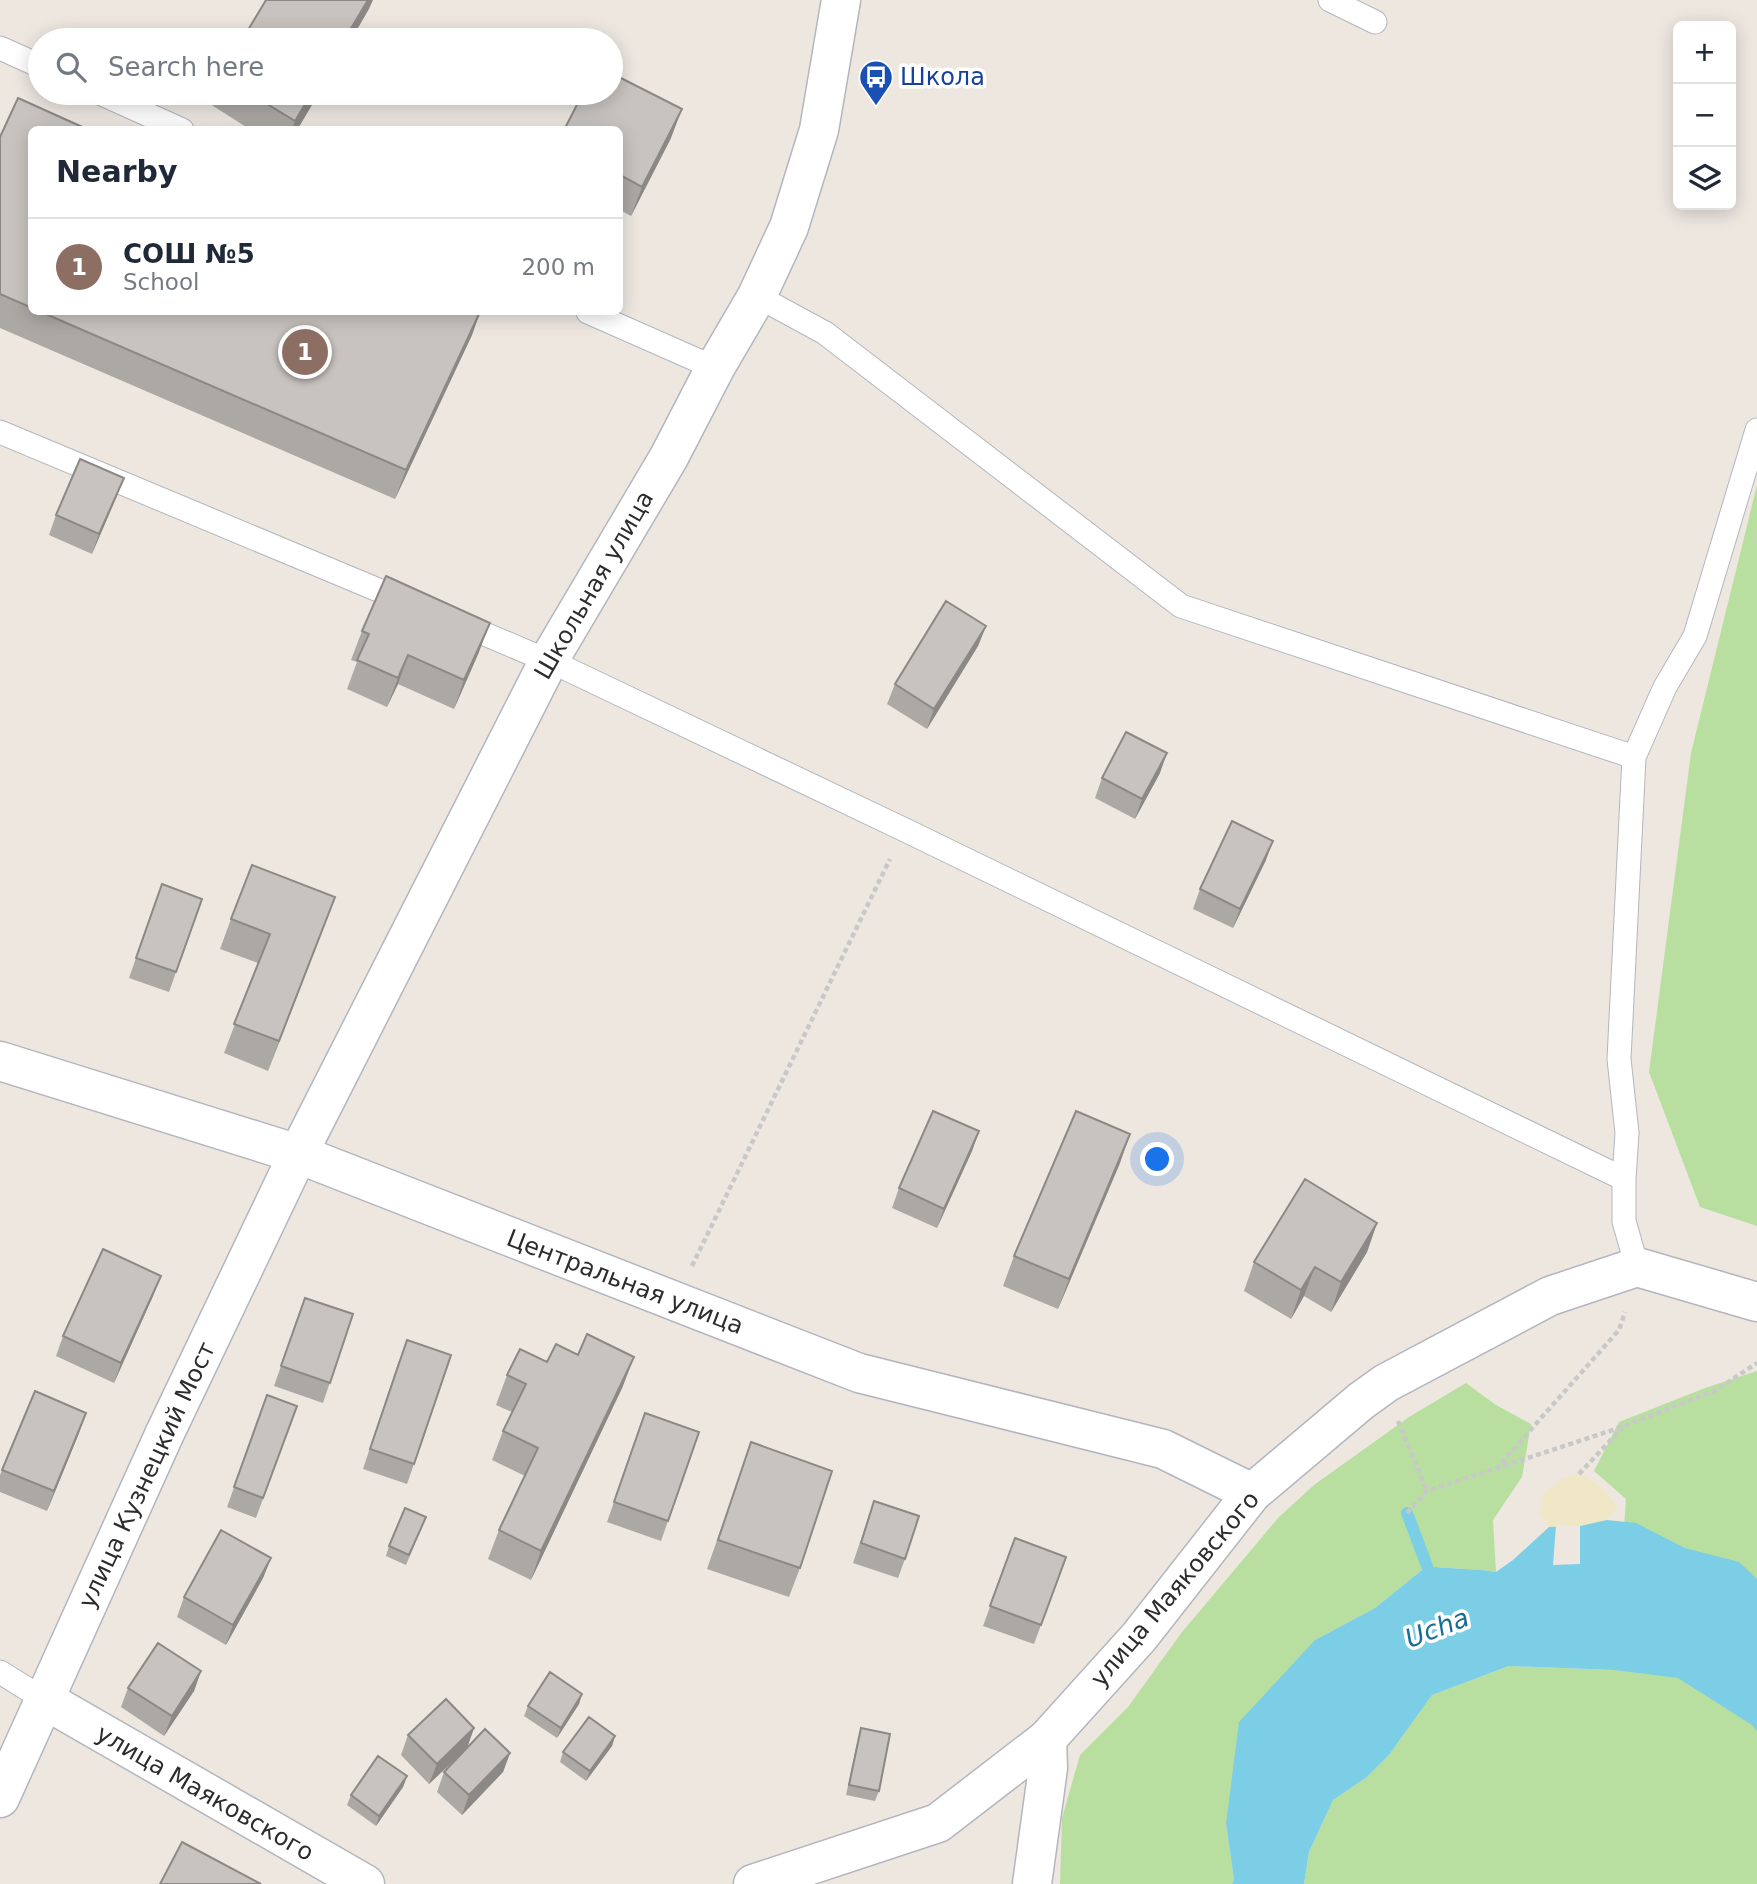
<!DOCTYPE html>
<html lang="en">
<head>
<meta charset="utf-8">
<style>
  body { margin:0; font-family:"DejaVu Sans",sans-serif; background:#f6f6f7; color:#1f2937 }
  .controls { position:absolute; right:21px; top:21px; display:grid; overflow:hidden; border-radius:10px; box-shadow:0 4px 18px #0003 }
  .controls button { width:63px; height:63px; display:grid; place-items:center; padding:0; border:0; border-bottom:2px solid #e0e1e3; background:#fff; color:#1f2937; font:35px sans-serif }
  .you { position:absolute; left:1158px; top:1160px; width:24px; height:24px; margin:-18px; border:5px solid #fff; border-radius:50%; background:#1a73e8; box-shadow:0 0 0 10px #1a73e833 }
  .badge { display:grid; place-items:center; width:46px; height:46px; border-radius:50%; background:#2563eb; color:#fff; font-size:23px; font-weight:700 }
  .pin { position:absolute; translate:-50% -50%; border:4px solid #fff; box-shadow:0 2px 7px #0006 }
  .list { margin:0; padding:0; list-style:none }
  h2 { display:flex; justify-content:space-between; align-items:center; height:91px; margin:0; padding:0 28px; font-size:30px }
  h2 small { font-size:23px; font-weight:400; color:#747a83 }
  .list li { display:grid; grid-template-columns:46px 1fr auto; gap:21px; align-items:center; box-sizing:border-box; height:98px; padding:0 28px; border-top:2px solid #e0e1e3 }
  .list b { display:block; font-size:26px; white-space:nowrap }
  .list p { margin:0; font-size:23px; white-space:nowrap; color:#747a83 }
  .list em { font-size:23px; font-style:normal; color:#747a83 }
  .icon { flex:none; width:38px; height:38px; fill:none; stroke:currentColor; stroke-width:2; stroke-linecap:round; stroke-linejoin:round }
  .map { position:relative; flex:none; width:1757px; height:1884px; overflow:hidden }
  .search { position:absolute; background:#fff; box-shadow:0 4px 18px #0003; left:28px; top:28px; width:595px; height:77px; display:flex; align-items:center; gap:18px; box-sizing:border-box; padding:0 24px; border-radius:38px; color:#747a83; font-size:26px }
  .panel { position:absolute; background:#fff; box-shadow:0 4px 18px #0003; left:28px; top:126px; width:595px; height:189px; border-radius:10px }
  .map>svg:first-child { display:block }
  .green { fill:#b8dfa0 }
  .sand { fill:#efe7c5 }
  .water { fill:#7bcee6 }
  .pier { fill:#ede7e0 }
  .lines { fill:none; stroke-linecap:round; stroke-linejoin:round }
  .stream { stroke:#7bcee6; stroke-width:12 }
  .lane-casing { stroke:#b3b6be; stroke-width:25 }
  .street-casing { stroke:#b3b6be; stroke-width:41 }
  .secondary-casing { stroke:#b3b6be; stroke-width:41 }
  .path { stroke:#c8c8c8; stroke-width:4.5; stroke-dasharray:5 3.5; stroke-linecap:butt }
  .lane { stroke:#fff; stroke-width:23 }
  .street { stroke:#fff; stroke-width:38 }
  .secondary { stroke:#fff; stroke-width:38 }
  .wall { fill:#aca8a4 }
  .shaded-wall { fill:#8c8886 }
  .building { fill:#c8c3bf; stroke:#8c8886; stroke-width:2 }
  .labels { text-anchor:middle; stroke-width:7; stroke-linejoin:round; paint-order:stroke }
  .transit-label { font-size:24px; fill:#164399; stroke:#fff; text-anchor:start }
  .street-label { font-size:24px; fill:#2c2c2c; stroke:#fff }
  .water-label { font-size:26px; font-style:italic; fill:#176e95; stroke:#fff }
</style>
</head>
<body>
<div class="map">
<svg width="1757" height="1884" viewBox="0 0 1757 1884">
  <rect width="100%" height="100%" fill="#ede7e0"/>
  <path class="green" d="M1757,485V1226L1700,1207L1649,1072L1691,753Z
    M1757,1371V1884H1304L1309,1852L1333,1800L1367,1777L1389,1755L1432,1695L1509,1666L1614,1670L1626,1499L1594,1471L1619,1422L1705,1388Z
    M1466,1383L1496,1405L1531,1424L1522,1477L1493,1520L1496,1572C1473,1568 1450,1569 1427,1566L1375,1608L1315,1640L1226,1824L1234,1879L1232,1884H1060L1062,1818L1080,1755L1128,1707L1182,1632L1279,1517L1314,1485L1409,1417Z"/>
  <path class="sand" d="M1579,1474C1596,1482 1607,1491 1617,1507L1607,1520L1580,1526L1549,1527L1540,1513L1543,1494L1562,1479Z"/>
  <path class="water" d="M1607,1520L1636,1523L1685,1548L1739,1562L1757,1579V1731L1752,1725L1678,1678L1614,1670L1509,1666L1432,1695L1389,1755L1367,1777L1333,1800L1309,1852L1304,1884H1232L1234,1879L1226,1824L1239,1722L1315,1640L1375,1608L1427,1566C1450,1569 1473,1568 1496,1572L1513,1560L1549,1527L1580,1526Z"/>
  <path class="pier" d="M1556,1525L1580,1526V1564L1553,1565Z"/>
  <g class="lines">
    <path class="stream" d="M1407,1513L1427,1566"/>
    <g class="lane-casing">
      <path id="lane" d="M1330,0L1375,22
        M0,48L40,66
        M100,93L182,130
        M757,296L825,333L1181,606L1634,757
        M588,312L715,368
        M0,432L407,602
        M459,623L567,669L905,830L1624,1179V1221L1637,1267
        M1624,1179L1627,1133L1619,1059L1634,757L1665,687L1695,636L1757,430
        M0,1672L45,1700"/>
    </g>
    <g class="street-casing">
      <path id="street" d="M0,1061L298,1154L859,1373L1163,1449L1252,1493
        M1032,1884L1048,1768L1047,1739"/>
    </g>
    <g class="secondary-casing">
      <path id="secondary" d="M45,1700L365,1884
        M0,1798L164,1435L298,1154L549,660L669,457L715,368L757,296L789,227L819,130L841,0
        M753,1884L938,1823L1047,1739L1139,1637L1252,1493L1361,1401L1386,1383L1550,1296L1637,1267L1757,1302"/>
    </g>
    <path class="path" d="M692,1266L890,859
      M1398,1421L1427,1491
      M1496,1469L1619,1330L1625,1312
      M1579,1474L1622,1428
      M1407,1513L1427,1491L1622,1427L1716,1390L1757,1363"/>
    <use href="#lane" class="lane"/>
    <use href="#street" class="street"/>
    <use href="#secondary" class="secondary"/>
  </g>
  <path class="wall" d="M214,93H319L297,130H251L210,104Z
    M32,130V312H480L472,335L395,499L0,328V137Z
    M620,130L671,138L631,216L620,210Z
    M124,478L116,498L92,554L49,535L56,515Z
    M986,626L978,646L927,729L887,704L895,684Z
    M362,631L479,652L454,709L398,684L387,707L347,689L357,662L351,660Z
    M1160,773L1135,819L1095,798L1102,778Z
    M1266,860L1233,928L1193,909L1200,889Z
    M162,884L202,899L169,992L129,978Z
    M335,897L268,1071L224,1053L258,963L220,949L231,919Z
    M979,1131L972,1151L937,1228L892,1208L899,1188Z
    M1120,1163L1058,1309L1003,1286L1014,1256Z
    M1377,1223L1367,1252L1331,1312L1304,1296L1291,1319L1244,1291L1254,1262Z
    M153,1296L114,1383L56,1356L63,1336Z
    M305,1298L353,1314L323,1403L274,1386Z
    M399,1360L414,1464L407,1484L363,1469Z
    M547,1362L623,1386L531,1580L488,1559L499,1530L525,1476L492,1460L503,1431L512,1412L496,1405L507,1375Z
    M35,1391L79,1433L47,1511L0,1492V1475Z
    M267,1395L297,1406L256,1518L227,1507Z
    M645,1413L699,1432L661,1541L607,1522Z
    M751,1442L800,1568L789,1597L707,1569Z
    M874,1501L905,1559L898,1578L853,1563Z
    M426,1517L406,1565L386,1556L389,1546Z
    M1015,1538L1066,1557L1034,1644L983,1626Z
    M271,1558L263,1578L226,1645L177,1617L184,1597Z
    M201,1671L194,1691L164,1736L121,1707L128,1688Z
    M582,1694L579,1704L557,1738L524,1716L528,1706Z
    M474,1728L467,1748L429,1784L401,1755L408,1735Z
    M861,1728L879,1791L875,1801L846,1795L858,1738Z
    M615,1736L612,1746L586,1781L560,1762L563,1752Z
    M510,1753L503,1772L462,1815L437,1792L444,1772Z
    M407,1776L403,1787L376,1826L347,1805L351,1795Z"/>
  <path class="shaded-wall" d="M368,0H373L369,9L351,40H344Z
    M312,93H319L297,130H292L295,121Z
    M682,109L671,138L631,216L642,187Z
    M480,312L472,335L395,499L406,470Z
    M124,478L116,498L92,554L99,534Z
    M490,623L479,652L454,709L464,680Z
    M986,626L978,646L927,729L934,709Z
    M408,655L398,684L387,707L398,678Z
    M1167,753L1160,773L1135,819L1142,799Z
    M1273,841L1266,860L1233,928L1240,909Z
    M335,897L324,926L268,1071L279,1041Z
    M979,1131L972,1151L937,1228L944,1209Z
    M1130,1134L1120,1163L1058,1309L1069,1279Z
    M1377,1223L1367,1252L1331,1312L1341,1282Z
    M1315,1267L1304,1296L1291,1319L1301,1290Z
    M161,1276L153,1296L114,1383L121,1363Z
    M634,1357L623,1386L531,1580L541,1551Z
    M86,1413L79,1433L47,1511L54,1491Z
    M271,1558L263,1578L226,1645L233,1625Z
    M201,1671L194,1691L164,1736L172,1716Z
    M582,1694L579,1704L557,1738L561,1728Z
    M474,1728L467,1748L429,1784L437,1764Z
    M615,1736L612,1746L586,1781L590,1771Z
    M510,1753L503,1772L462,1815L469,1795Z
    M407,1776L403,1787L376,1826L379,1816Z"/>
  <path class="building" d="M266,0H368L344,40H242Z
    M611,73L682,109L642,187L620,175V130H564L583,93H611Z
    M249,93H312L295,121Z
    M18,98L89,130H32V308L0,294V137Z
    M41,312H480L406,470Z
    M80,459L124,478L99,534L56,515Z
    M386,576L490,623L464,680L408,655L398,678L357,660L369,634L362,631Z
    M946,601L986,626L934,709L895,684Z
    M1126,732L1167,753L1142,799L1102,778Z
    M1232,821L1273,841L1240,909L1200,889Z
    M252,865L335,897L279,1041L234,1024L270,934L231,919Z
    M162,884L202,899L176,972L136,958Z
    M933,1111L979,1131L944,1209L899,1188Z
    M1076,1111L1130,1134L1069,1279L1014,1256Z
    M1305,1179L1377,1223L1341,1282L1315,1267L1301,1290L1254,1262Z
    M103,1249L161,1276L121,1363L63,1336Z
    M305,1298L353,1314L330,1383L281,1366Z
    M587,1334L634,1357L541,1551L499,1530L538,1448L503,1431L526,1384L507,1375L520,1349L547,1362L556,1344L578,1355Z
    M407,1340L451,1355L414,1464L370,1449Z
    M35,1391L86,1413L54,1491L2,1470Z
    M267,1395L297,1406L263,1498L234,1487Z
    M645,1413L699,1432L668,1521L614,1502Z
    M751,1442L832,1471L800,1568L718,1540Z
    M874,1501L919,1516L905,1559L861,1543Z
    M405,1508L426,1517L409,1555L389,1546Z
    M221,1530L271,1558L233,1625L184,1597Z
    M1015,1538L1066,1557L1041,1625L990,1606Z
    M158,1643L201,1671L172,1716L128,1688Z
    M550,1672L582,1694L561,1728L528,1706Z
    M446,1699L474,1728L437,1764L408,1735Z
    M589,1717L615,1736L590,1771L563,1752Z
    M861,1728L890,1734L879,1791L849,1785Z
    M485,1729L510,1753L469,1795L444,1772Z
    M378,1756L407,1776L379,1816L351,1795Z
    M182,1842L261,1884H160Z"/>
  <defs>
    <g id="bus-pin" transform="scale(1.75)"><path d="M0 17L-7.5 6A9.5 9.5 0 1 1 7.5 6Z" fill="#1a4fb4" stroke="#fff"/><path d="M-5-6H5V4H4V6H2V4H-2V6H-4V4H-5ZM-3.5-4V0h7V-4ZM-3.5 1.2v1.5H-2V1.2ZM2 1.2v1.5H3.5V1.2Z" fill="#fff"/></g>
  </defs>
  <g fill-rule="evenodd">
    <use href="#bus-pin" x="876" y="77"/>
  </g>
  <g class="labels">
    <g class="transit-label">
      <text x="900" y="85">Школа</text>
    </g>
    <g class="street-label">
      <text transform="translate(594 585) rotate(-60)" y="8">Школьная улица</text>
      <text transform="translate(625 1282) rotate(21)" y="8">Центральная улица</text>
      <text transform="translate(147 1475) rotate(-65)" y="8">улица Кузнецкий Мост</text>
      <text transform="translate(1175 1589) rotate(-50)" y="8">улица Маяковского</text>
      <text transform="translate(205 1793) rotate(30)" y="8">улица Маяковского</text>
    </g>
    <g class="water-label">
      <text transform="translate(1437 1628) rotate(-21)" y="9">Ucha</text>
    </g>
  </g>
</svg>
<div class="controls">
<button>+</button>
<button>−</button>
<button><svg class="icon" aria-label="layers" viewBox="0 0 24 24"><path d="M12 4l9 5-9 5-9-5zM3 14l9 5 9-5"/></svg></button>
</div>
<div class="you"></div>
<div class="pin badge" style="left:305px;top:352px;background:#8d6e63">1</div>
<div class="search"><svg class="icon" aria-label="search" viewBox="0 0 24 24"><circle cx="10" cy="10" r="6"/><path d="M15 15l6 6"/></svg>Search here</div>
<section class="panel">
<h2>Nearby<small></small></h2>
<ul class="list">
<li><span class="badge" style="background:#8d6e63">1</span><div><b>СОШ №5</b><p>School</p></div><em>200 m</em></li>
</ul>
</section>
</div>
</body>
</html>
